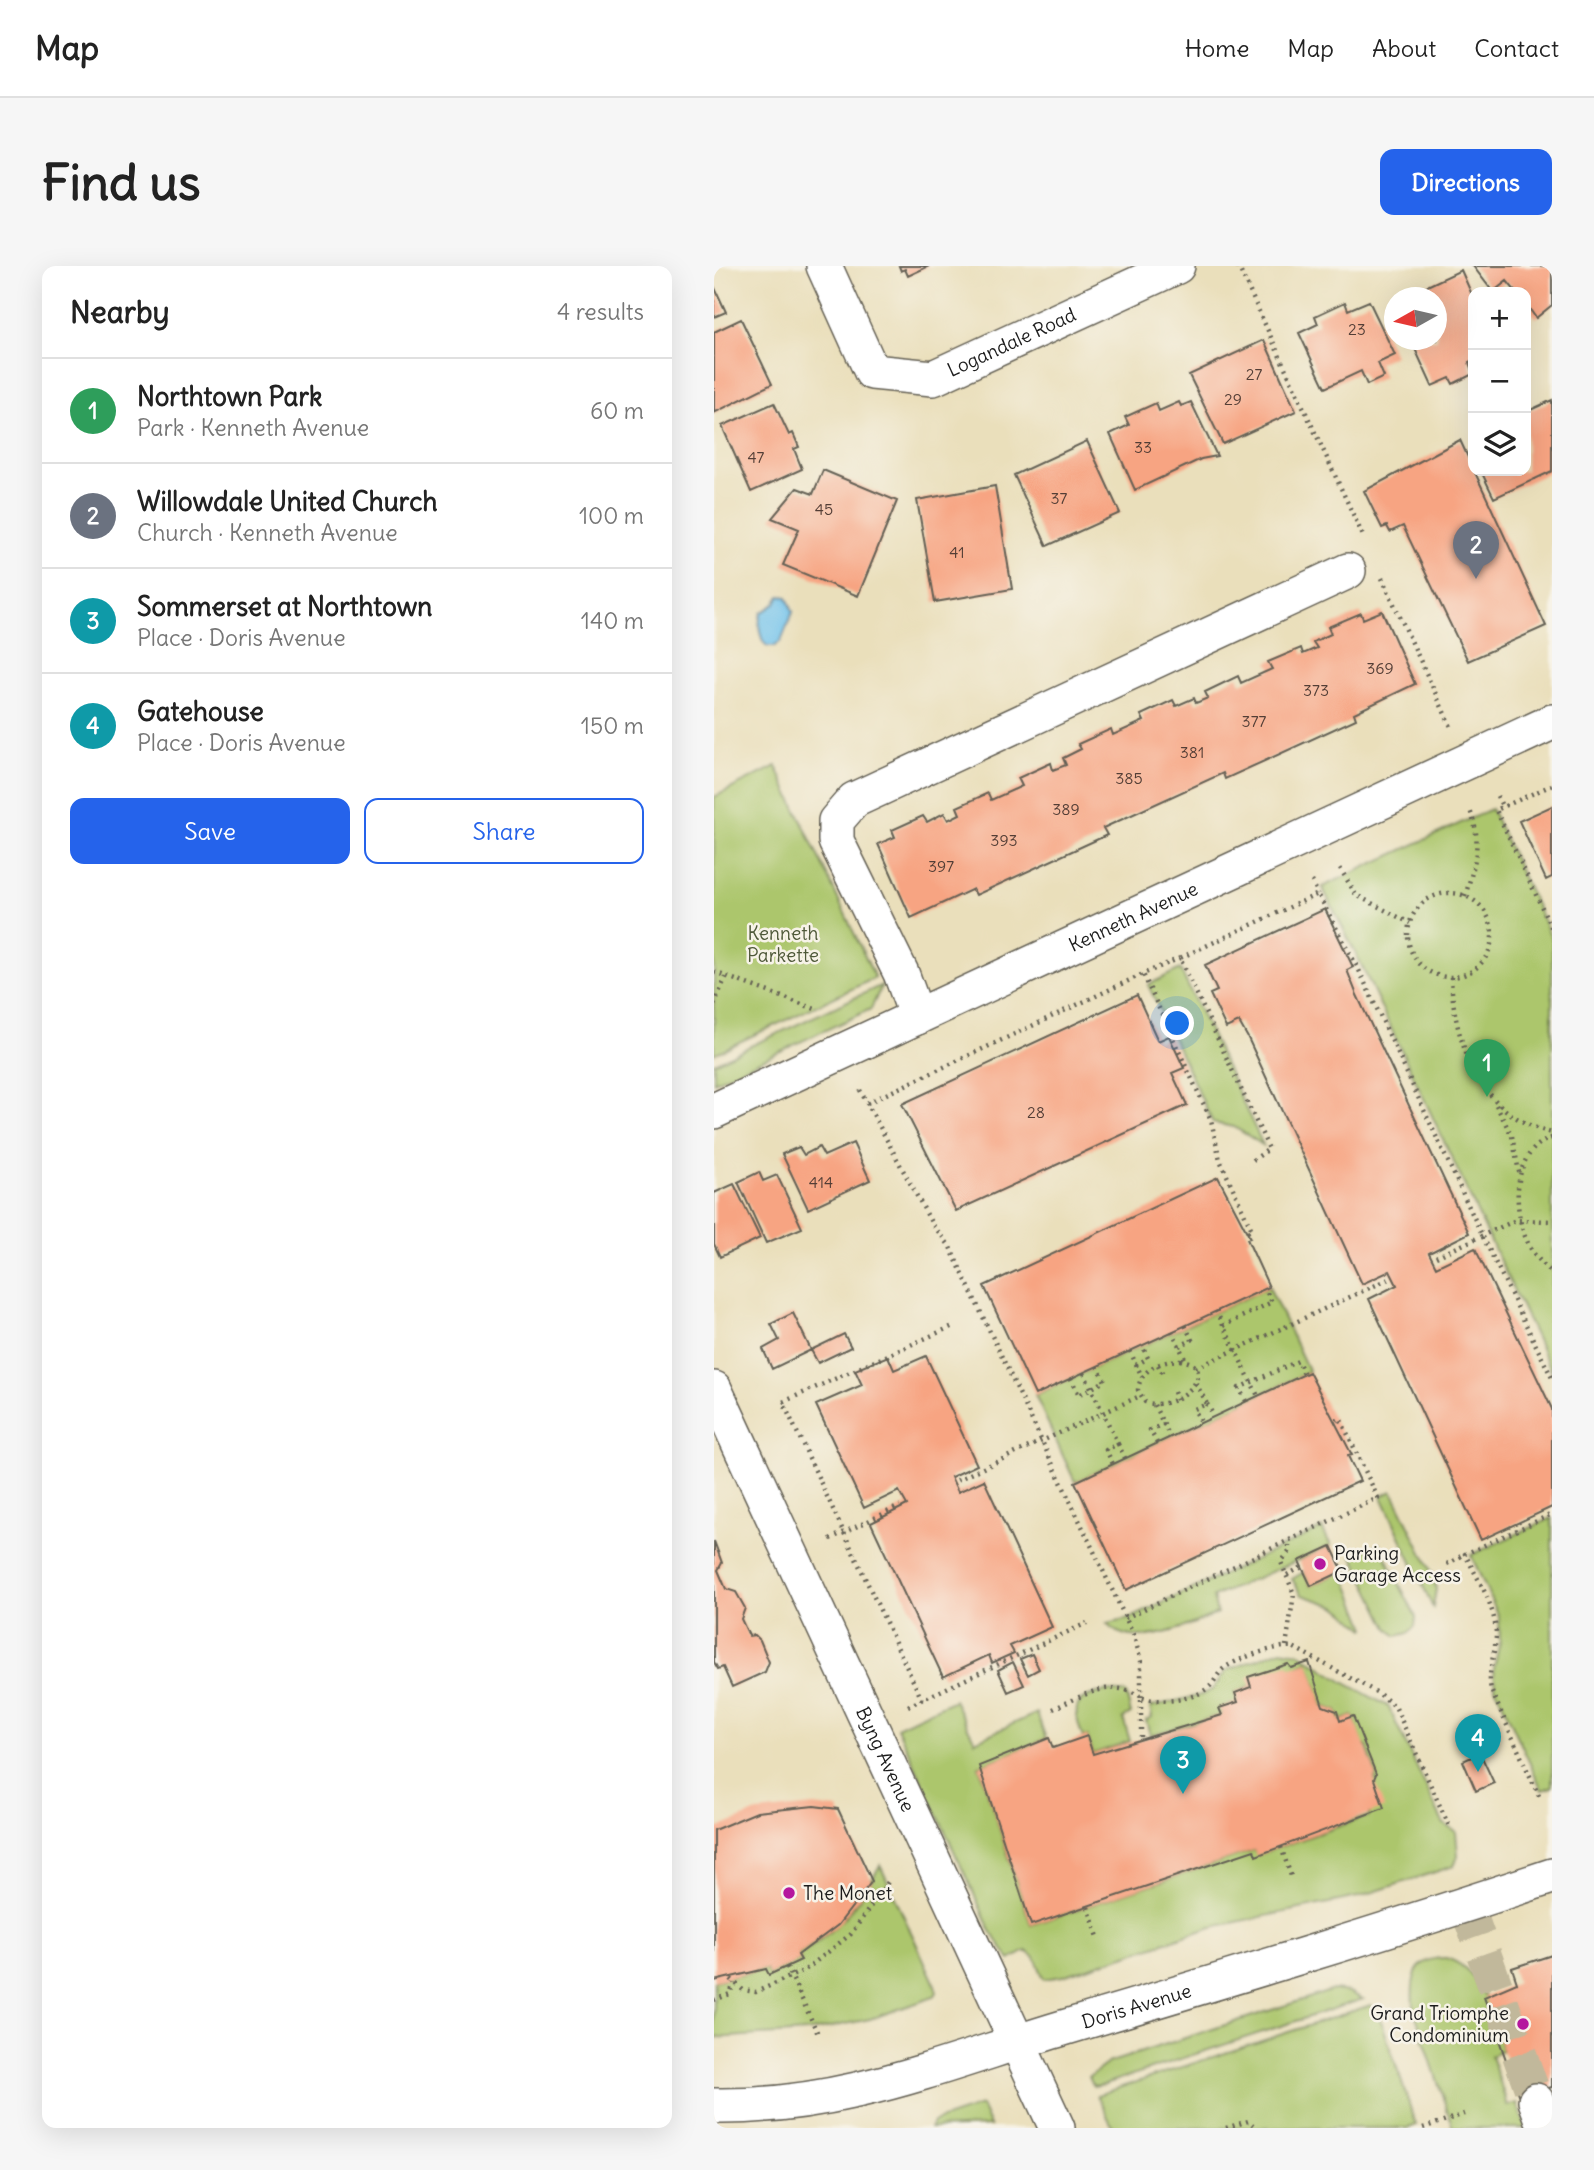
<!DOCTYPE html>
<html lang="en">
<head>
<meta charset="utf-8">
<style>
  body { margin:0; font-family:Delius,sans-serif; background:#f6f6f6; color:#222 }
  .controls { position:absolute; right:21px; top:21px; display:grid; overflow:hidden; border-radius:14px; box-shadow:0 7px 28px #0002 }
  .controls button { width:63px; height:63px; display:grid; place-items:center; padding:0; border:0; border-bottom:2px solid #e0e0e0; background:#fff; color:#222; font:35px sans-serif }
  .compass { position:absolute; left:670px; top:21px; width:63px; height:63px; border-radius:50%; background:#fff; box-shadow:0 7px 28px #0002; rotate:262deg }
  .you { position:absolute; left:464px; top:758px; width:24px; height:24px; margin:-18px; border:5px solid #fff; border-radius:50%; background:#1a73e8; box-shadow:0 0 0 10px #1a73e833 }
  .badge { display:grid; place-items:center; width:46px; height:46px; border-radius:50%; background:#2563eb; color:#fff; font-size:23px; font-weight:700 }
  .pin { position:absolute; translate:-50% -58px; filter:drop-shadow(0 2px 4px #0008) }
  .pin::after { content:''; position:absolute; top:37px; width:24px; height:21px; background:inherit; clip-path:polygon(0 0,100% 0,50% 100%) }
  .list { margin:0; padding:0; list-style:none }
  h2 { display:flex; justify-content:space-between; align-items:center; height:91px; margin:0; padding:0 28px; font-size:30px }
  h2 small { font-size:23px; font-weight:400; color:#767676 }
  .list li { display:grid; grid-template-columns:46px 1fr auto; gap:21px; align-items:center; box-sizing:border-box; height:105px; padding:0 28px; border-top:2px solid #e0e0e0 }
  .list b { display:block; font-size:26px; white-space:nowrap }
  .list p { margin:0; font-size:23px; white-space:nowrap; color:#767676 }
  .list em { font-size:23px; font-style:normal; color:#767676 }
  .actions { display:flex; gap:14px; padding:21px 28px }
  .actions a { flex:1; padding:16px 0; border:2px solid #2563eb; border-radius:14px; text-align:center; font-size:24px; color:#2563eb }
  .actions .main { background:#2563eb; color:#fff }
  .icon { flex:none; width:38px; height:38px; fill:none; stroke:currentColor; stroke-width:2; stroke-linecap:round; stroke-linejoin:round }
  .map { position:relative; flex:none; width:838px; height:1862px; overflow:hidden; border-radius:14px }
  header { display:flex; align-items:center; gap:42px; box-sizing:border-box; height:98px; padding:0 35px; background:#fff; border-bottom:2px solid #e0e0e0 }
  header strong { font-size:33px }
  nav { display:flex; gap:38px; margin-inline-start:auto; font-size:24px }
  .intro { display:flex; align-items:center; justify-content:space-between; box-sizing:border-box; height:168px; padding:0 42px }
  h1 { margin:0; font-size:49px }
  .button { padding:18px 32px; border-radius:14px; background:#2563eb; color:#fff; font-size:24px; font-weight:700 }
  main { display:flex; gap:42px; padding:0 42px }
  aside { flex:1; background:#fff; border-radius:14px; box-shadow:0 7px 28px #0002 }
  .map>svg:first-child { display:block }
  .green { fill:#acc66c; stroke:#647144; stroke-width:2 }
  .water { fill:#70c2ec; stroke:#466f84; stroke-width:2 }
  .building { fill:#f7a482 }
  .lines { fill:none; stroke-linecap:round; stroke-linejoin:round }
  .minor-tunnel { stroke:#c1b89b; stroke-width:35; stroke-dasharray:35 18; stroke-linecap:butt }
  .minor-casing { stroke:#646054; stroke-width:38 }
  .path { stroke:#646054; stroke-width:4.5; stroke-dasharray:2 5; stroke-linecap:butt }
  .minor { stroke:#fff; stroke-width:35 }
  .poi-dot { fill:#b5179e; stroke:#f7f3e8; stroke-width:2.5 }
  .labels { text-anchor:middle; stroke-width:5; stroke-linejoin:round; paint-order:stroke }
  .number-label { font-size:16px; fill:#533e36 }
  .street-label { font-size:19px; fill:#1c1c1c; stroke:#f7f3e8 }
  .park-label { font-size:19px; fill:#4e5838; stroke:#f7f3e8 }
  .poi-label { font-size:19px; fill:#1c1c1c; stroke:#f7f3e8; text-anchor:start }
</style>
</head>
<body>
<header>
<strong>Map</strong>
<nav><a>Home</a><a>Map</a><a>About</a><a>Contact</a></nav>
</header>
<div class="intro"><h1>Find us</h1><a class="button">Directions</a></div>
<main>
<aside>
<h2>Nearby<small>4 results</small></h2>
<ul class="list">
<li><span class="badge" style="background:#2e9e5b">1</span><div><b>Northtown Park</b><p>Park · Kenneth Avenue</p></div><em>60 m</em></li>
<li><span class="badge" style="background:#6b7280">2</span><div><b>Willowdale United Church</b><p>Church · Kenneth Avenue</p></div><em>100 m</em></li>
<li><span class="badge" style="background:#0f9aa8">3</span><div><b>Sommerset at Northtown</b><p>Place · Doris Avenue</p></div><em>140 m</em></li>
<li><span class="badge" style="background:#0f9aa8">4</span><div><b>Gatehouse</b><p>Place · Doris Avenue</p></div><em>150 m</em></li>
</ul>
<div class="actions"><a class="main">Save</a><a>Share</a></div>
</aside>
<div class="map">
<svg width="838" height="1862" viewBox="0 0 838 1862">
  <rect width="100%" height="100%" fill="#f7f3e8"/>
  <filter id="ink" filterUnits="userSpaceOnUse"><feTurbulence type="fractalNoise" baseFrequency=".0143" numOctaves="2"/><feDisplacementMap in="SourceGraphic" scale="14" xChannelSelector="R" yChannelSelector="G"/><feConvolveMatrix kernelMatrix="1 2 1 2 8 2 1 2 1" color-interpolation-filters="sRGB"/></filter>
  <filter id="wash" filterUnits="userSpaceOnUse"><feTurbulence type="fractalNoise" baseFrequency=".00686" numOctaves="4" result="noise"/><feDisplacementMap in="SourceGraphic" scale="28" xChannelSelector="R" yChannelSelector="G"/><feGaussianBlur stdDeviation="1.57" result="paint"/><feColorMatrix in="noise" values="0 0 0 0 0 0 0 0 0 0 0 0 0 0 0 0 0 1.4 0 .05"/><feComposite in="paint" operator="in"/></filter>
  <g filter="url(#wash)">
    <rect width="100%" height="100%" fill="#eadfbb"/>
    <path class="green" d="M62,500L161,712L0,788V531Z
      M777,543L838,673V1106L645,694L608,621Z
      M466,703L549,879L520,861L499,857L434,719Z
      M168,719L157,743L0,816V797Z
      M555,1021L595,1106L361,1216L321,1129Z
      M678,1225L719,1309L722,1323L719,1342L669,1233L668,1230Z
      M838,1252V1521L828,1524L781,1421L780,1401L786,1376L785,1351L757,1289Z
      M608,1262L617,1280L499,1331L503,1347C474,1361 417,1385 393,1358L415,1353Z
      M665,1278L702,1351L701,1360L695,1367L682,1370L674,1362L639,1290Z
      M629,1305L652,1362L651,1363L622,1340L588,1329L578,1313L590,1306L597,1320Z
      M567,1384L585,1387L631,1417L674,1440L729,1557L742,1566L744,1590L740,1600L644,1631L498,1661L349,1710L330,1713L321,1691L312,1685L296,1694L277,1665L183,1461L240,1434L261,1475L323,1447L332,1473L265,1500L317,1659L540,1584L543,1589L655,1550L662,1508L653,1481L649,1479L639,1450L626,1455L623,1445L609,1440L594,1396L521,1427L524,1436L506,1442L508,1449L436,1469L432,1454L438,1451L436,1441L487,1429L498,1424L512,1405Z
      M394,1425L412,1427L417,1448L409,1452L416,1475L379,1488L373,1470L369,1472C358,1441 358,1431 394,1425Z
      M166,1599L220,1716L223,1726L220,1731L156,1753L93,1766L0,1772V1715L52,1703L55,1709L87,1694L84,1689C121,1667 147,1637 166,1599Z
      M732,1692C771,1704 777,1750 789,1785L777,1790L794,1840L803,1837L812,1862H739L699,1741C697,1713 699,1691 732,1692Z
      M619,1724L635,1726L649,1733L391,1818L379,1820L375,1811L394,1797Z
      M657,1739L668,1757L702,1859L695,1862H399L383,1829Z
      M267,1840L276,1860L216,1862L219,1856Z"/>
    <path class="water" d="M66,330L73,331L79,346L67,375L61,380H53C45,373 44,357 47,347L61,338Z"/>
    <g id="blocks">
      <path class="building" d="M185,0H215L194,10L191,3L187,5Z
        M759,0H838V39L822,52L812,38V26H802L793,15L779,26Z
        M747,4L759,31V94L755,96L759,108L739,118L736,112L718,120L697,74H723V32H712L716,30L711,21Z
        M0,20L12,46L0,51Z
        M655,35L681,89L664,97L670,111L653,119L647,105L611,122L585,67L604,58L601,50L631,36L634,44Z
        M27,53L58,118L0,147V66Z
        M550,74L582,145L509,178L475,109Z
        M838,134V205L780,232L767,205H812V146Z
        M465,136L467,140L477,136L503,190L487,193L421,224L396,168L415,159L411,151L442,137L445,145Z
        M60,137L75,169L79,167L85,181L80,183L88,203L37,226L8,160Z
        M746,174L832,360L754,395L689,260L676,266L673,260L668,262L650,225Z
        M373,175L406,247L333,280L300,209Z
        M109,204L183,235L144,330L69,299L85,263L58,252L83,222L99,228Z
        M281,220L298,323L221,336L203,234Z
        M668,345L701,418L640,447L642,453L511,513L509,507L389,562L393,569L262,629L259,623L197,652L164,578L181,571L178,564L209,550L213,556L230,547L234,554L246,548L243,541L274,527L277,534L308,520L304,512L337,497L339,504L352,499L349,492L367,483L364,478L397,463L399,469L430,455L427,449L459,434L462,440L480,432L482,437L494,432L491,426L524,410L527,417L558,403L554,396L587,382L589,388L603,382L599,376L617,368L614,361L647,347L649,353Z
        M838,540V611L832,614L805,555Z
        M611,643L639,701L633,704L643,729L755,967L715,987L722,1001L761,982L838,1143V1241L767,1274L655,1033L683,1019L676,1005L648,1018L534,772L525,756L512,762L496,728L503,725L491,699Z
        M423,729L444,775L455,770L470,802L458,807L473,839L242,945L188,838Z
        M139,877L156,914L94,943L68,888L85,881L90,889L105,881L110,890Z
        M45,906L49,915L63,909L88,962L52,977L24,916Z
        M504,911L536,972L533,973L555,1021L321,1129L270,1020Z
        M20,918L46,972L6,991L0,978V927Z
        M79,1047L97,1084L58,1103L49,1083L65,1074L57,1058Z
        M130,1068L137,1081L104,1097L97,1084Z
        M174,1090L180,1104L212,1090L263,1199L237,1211L244,1226L270,1214L338,1361L296,1380L300,1387L278,1397L275,1389L229,1411L157,1257L193,1239L185,1225L150,1242L102,1139L148,1119L141,1104Z
        M595,1106L638,1189L634,1190L646,1215L412,1324L361,1216Z
        M0,1275L8,1297L4,1304L12,1323L22,1326L31,1342L27,1353L35,1370L41,1369L46,1374L55,1396L51,1406L18,1421L9,1401L4,1403L0,1396Z
        M617,1280L629,1305L597,1320L585,1295Z
        M318,1388L325,1403L314,1409L306,1393Z
        M299,1396L310,1419L294,1426L284,1404Z
        M595,1396L609,1440L623,1445L626,1455L639,1450L662,1508L660,1513L670,1542L542,1590L540,1584L317,1659L265,1500L335,1472L339,1482L373,1470L379,1488L508,1449L505,1442L524,1436L521,1427L537,1421L534,1411L574,1398L577,1402Z
        M766,1487L780,1517L762,1525L749,1495Z
        M100,1540L124,1543L158,1615L124,1659L84,1689L87,1694L55,1709L52,1703L0,1715V1564L43,1546Z
        M838,1689V1821L805,1831L770,1731L803,1717L798,1702Z"/>
    </g>
  </g>
  <g filter="url(#ink)">
    <use href="#blocks" fill-opacity="0" stroke="#646054" stroke-width="2"/>
    <g class="lines">
      <path class="minor-tunnel" d="M752,1638L822,1835"/>
      <g class="minor-casing">
        <g id="minor">
          <path id="s1" d="M110,0L158,106L219,112L463,0"/>
          <path d="M203,751L187,707L122,575V555L140,534L634,305"/>
          <path id="s2" d="M0,845L838,456"/>
          <path id="s3" d="M0,1123L343,1862"/>
          <path d="M822,1835L832,1862"/>
          <path id="s4" d="M0,1840C128,1842 229,1798 349,1762C513,1713 676,1664 838,1610"/>
        </g>
      </g>
      <path class="path" d="M524,0L650,272
        M668,312L738,463
        M838,519L782,544L838,663
        M783,530L789,542
        M626,602L642,629L696,657
        M598,615L604,628
        M694 669a42 42 0 1 1 84 0a42 42 0 1 1-84 0Z
        M751,630C761,598 769,574 755,542
        M466,692L429,708L497,854L506,894L538,964L533,966
        M0,706L104,744
        M737,711C740,778 766,849 838,867
        M0,738L12,711
        M146,824L218,958L235,979L420,1370L427,1395V1431
        M153,837L429,708
        M782,839L798,870L805,906
        M838,872C797,884 798,945 814,977C819,989 829,998 838,1007
        M539,894L555,883L466,692L604,628L644,702L768,969L838,1112
        M722,991L802,954L838,955
        M502,1045L544,1130
        M509,1060L558,1036L551,1023
        M458,1065L472,1095
        M465,1080L478,1074L471,1059
        M416,1085L428,1111
        M466,1094C510,1100 464,1148 431,1136L424,1124C426,1103 447,1095 466,1094Z
        M422,1099L434,1092L428,1080
        M444,1099L450,1110
        M482,1102L675,1013
        M370,1107L404,1178L392,1184L399,1198
        M357,1112L365,1129L391,1115L383,1100
        M482,1117L493,1138L480,1143L487,1156
        M460,1126L463,1134
        M532,1135L525,1122L584,1095L590,1108
        M493,1138L500,1150
        M440,1139L456,1171
        M443,1177L436,1164L450,1158
        M404,1178L411,1192
        M243,1214L426,1130
        M116,1273L186,1240
        M733,1298L751,1288
        M573,1309L588,1301
        M411,1352L664,1232L626,1152L621,1155
        M572,1380L580,1328L567,1296L575,1286V1275
        M208,1434L69,1136L239,1060
        M194,1440L373,1357
        M339,1443C368,1430 396,1412 426,1430
        M427,1471V1431C446,1438 479,1435 495,1421C500,1417 503,1409 508,1404C518,1394 565,1378 579,1381L664,1427L681,1440L735,1560
        M825,1530L777,1424C773,1404 781,1390 782,1370C782,1340 764,1314 751,1288L838,1248
        M567,1581L577,1610
        M374,1641L385,1674
        M73,1701L104,1768
        M17,1713L29,1724L42,1726L91,1704L137,1668L174,1616
        M0,1734L16,1728L20,1717
        M512,1862L534,1855L539,1859
        M709,1862L750,1848"/>
      <use href="#minor" class="minor"/>
    </g>
  </g>
  <g class="poi-dot">
    <circle cx="606" cy="1298" r="7"/>
    <circle cx="75" cy="1627" r="7"/>
    <circle cx="809" cy="1758" r="7"/>
  </g>
  <g class="labels">
    <g class="number-label">
      <text x="643" y="69">23</text>
      <text x="540" y="114">27</text>
      <text x="519" y="139">29</text>
      <text x="429" y="187">33</text>
      <text x="42" y="197">47</text>
      <text x="345" y="238">37</text>
      <text x="110" y="249">45</text>
      <text x="243" y="292">41</text>
      <text x="666" y="408">369</text>
      <text x="602" y="430">373</text>
      <text x="540" y="461">377</text>
      <text x="478" y="492">381</text>
      <text x="415" y="518">385</text>
      <text x="352" y="549">389</text>
      <text x="290" y="580">393</text>
      <text x="227" y="606">397</text>
      <text x="322" y="852">28</text>
      <text x="107" y="922">414</text>
    </g>
    <g class="street-label">
      <text dy="7" stroke="none"><textPath href="#s1" startOffset="264">Logandale Road</textPath></text>
      <text dy="7" stroke="none"><textPath href="#s2" startOffset="462">Kenneth Avenue</textPath></text>
      <text dy="7" stroke="none"><textPath href="#s3" startOffset="408">Byng Avenue</textPath></text>
      <text dy="7" stroke="none"><textPath href="#s4" startOffset="436">Doris Avenue</textPath></text>
    </g>
    <g class="park-label">
      <text x="69" y="674">Kenneth<tspan x="69" dy="22">Parkette</tspan></text>
    </g>
    <g class="poi-label">
      <text x="620" y="1294">Parking<tspan x="620" dy="22">Garage Access</tspan></text>
      <text x="89" y="1634">The Monet</text>
      <text x="795" y="1754" text-anchor="end">Grand Triomphe<tspan x="795" dy="22">Condominium</tspan></text>
    </g>
  </g>
</svg>
<div class="controls">
<button>+</button>
<button>−</button>
<button><svg class="icon" aria-label="layers" viewBox="0 0 24 24"><path d="M12 4l9 5-9 5-9-5zM3 14l9 5 9-5"/></svg></button>
</div>
<svg class="compass" viewBox="-18 -18 36 36"><path d="M0-13l5 13h-10z" fill="#e53935"/><path d="M0 13l5-13h-10z" fill="#767676"/></svg>
<div class="you"></div>
<div class="pin badge" style="left:773px;top:831px;background:#2e9e5b">1</div>
<div class="pin badge" style="left:762px;top:313px;background:#6b7280">2</div>
<div class="pin badge" style="left:469px;top:1528px;background:#0f9aa8">3</div>
<div class="pin badge" style="left:764px;top:1506px;background:#0f9aa8">4</div>
</div>
</main>
</body>
</html>
